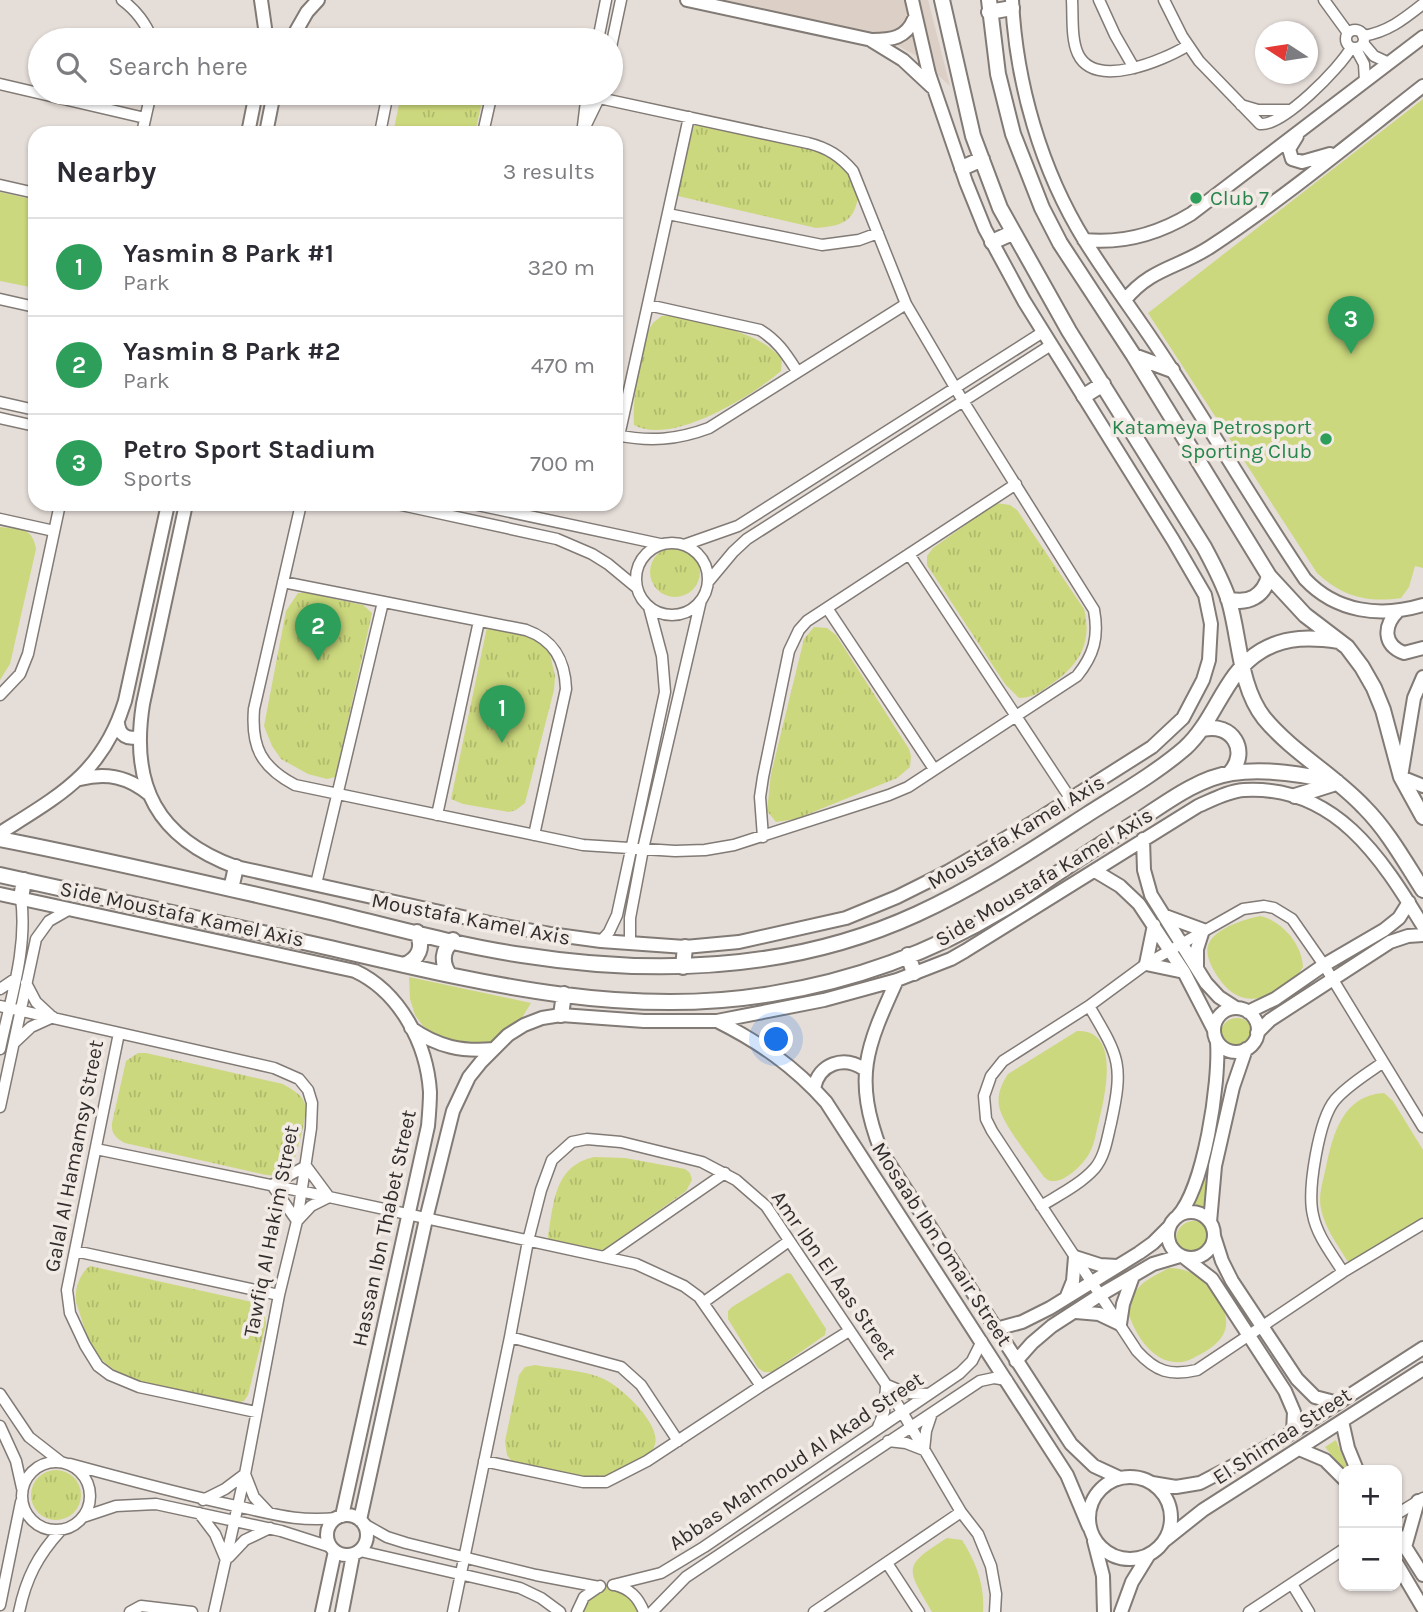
<!DOCTYPE html>
<html lang="en">
<head>
<meta charset="utf-8">
<style>
  body { margin:0; font-family:Karla,sans-serif; background:#f7f7f7; color:#2b2b33 }
  .controls { position:absolute; right:21px; bottom:21px; display:grid; overflow:hidden; border-radius:14px; box-shadow:0 2px 5px #0004 }
  .controls button { width:63px; height:63px; display:grid; place-items:center; padding:0; border:0; border-bottom:2px solid #e1e1e2; background:#fff; color:#2b2b33; font:35px sans-serif }
  .compass { position:absolute; left:1255px; top:21px; width:63px; height:63px; border-radius:50%; background:#fff; box-shadow:0 2px 5px #0004; rotate:282deg }
  .you { position:absolute; left:777px; top:1040px; width:24px; height:24px; margin:-18px; border:5px solid #fff; border-radius:50%; background:#1a73e8; box-shadow:0 0 0 10px #1a73e833 }
  .badge { display:grid; place-items:center; width:46px; height:46px; border-radius:50%; background:#5f7a2e; color:#fff; font-size:23px; font-weight:700 }
  .pin { position:absolute; translate:-50% -58px; filter:drop-shadow(0 2px 4px #0008) }
  .pin::after { content:''; position:absolute; top:37px; width:24px; height:21px; background:inherit; clip-path:polygon(0 0,100% 0,50% 100%) }
  .list { margin:0; padding:0; list-style:none }
  h2 { display:flex; justify-content:space-between; align-items:center; height:91px; margin:0; padding:0 28px; font-size:30px }
  h2 small { font-size:23px; font-weight:400; color:#7c7c81 }
  .list li { display:grid; grid-template-columns:46px 1fr auto; gap:21px; align-items:center; box-sizing:border-box; height:98px; padding:0 28px; border-top:2px solid #e1e1e2 }
  .list b { display:block; font-size:26px; white-space:nowrap }
  .list p { margin:0; font-size:23px; white-space:nowrap; color:#7c7c81 }
  .list em { font-size:23px; font-style:normal; color:#7c7c81 }
  .icon { flex:none; width:38px; height:38px; fill:none; stroke:currentColor; stroke-width:2; stroke-linecap:round; stroke-linejoin:round }
  .map { position:relative; flex:none; width:1423px; height:1612px; overflow:hidden }
  .search { position:absolute; background:#fff; box-shadow:0 2px 5px #0004; left:28px; top:28px; width:595px; height:77px; display:flex; align-items:center; gap:18px; box-sizing:border-box; padding:0 24px; border-radius:38px; color:#7c7c81; font-size:26px }
  .panel { position:absolute; background:#fff; box-shadow:0 2px 5px #0004; left:28px; top:126px; width:595px; height:385px; border-radius:21px }
  .map>svg:first-child { display:block }
  .built { fill:#dccfc5 }
  .green { fill:#ccd87d }
  .park { fill:url(#park-tufts) }
  .lines { fill:none; stroke-linecap:round; stroke-linejoin:round }
  .street-casing { stroke:#817a75; stroke-width:13 }
  .secondary-casing { stroke:#817a75; stroke-width:16 }
  .primary-casing { stroke:#817a75; stroke-width:18 }
  .street { stroke:#fff; stroke-width:10 }
  .secondary { stroke:#fff; stroke-width:12 }
  .primary { stroke:#fff; stroke-width:14 }
  .leisure-dot { fill:#2e9e5b; stroke:#f2eae5; stroke-width:2.5 }
  .labels { text-anchor:middle; stroke-width:7; stroke-linejoin:round; paint-order:stroke }
  .leisure-label { font-size:21px; fill:#27864d; stroke:#f2eae5; text-anchor:start }
  .street-label { font-size:21px; fill:#312e2d; stroke:#f2eae5 }
</style>
</head>
<body>
<div class="map">
<svg width="1423" height="1612" viewBox="0 0 1423 1612">
  <defs>
    <pattern id="park-tufts" width="24" height="20" patternUnits="userSpaceOnUse" patternTransform="scale(1.75)"><rect width="24" height="20" fill="#ccd87d"/><path d="M3 7l-1-3M5 7V3M7 7l1-3M15 17l-1-3M17 17v-4M19 17l1-3" fill="none" stroke="#b0ba6c"/></pattern>
  </defs>
  <rect width="100%" height="100%" fill="#e5ddd8"/>
  <path class="built" d="M716,0H928L950,86L917,56L887,40Z"/>
  <path class="green" d="M1423,99V568L1415,566L1409,587L1401,598C1366,603 1342,596 1317,573L1148,313Z
    M0,192L35,200V288L0,281Z
    M0,527C20,530 32,526 36,549L10,664L0,680Z
    M1260,916C1282,921 1302,944 1303,967C1297,977 1289,983 1280,989C1250,1008 1229,998 1213,969C1209,961 1205,952 1209,943C1216,928 1245,919 1260,916Z
    M409,977L531,1003L515,1029L485,1047L444,1042L426,1030L415,1015L410,999Z
    M1220 1035a17 17 0 1 1 34 0a17 17 0 1 1-34 0Z
    M1077,1031C1121,1029 1105,1095 1099,1121C1096,1131 1095,1143 1090,1152C1083,1166 1057,1191 1044,1177C1032,1160 1002,1124 999,1106C997,1094 1002,1083 1008,1074Z
    M1384,1093L1393,1101L1423,1150V1217L1360,1258L1348,1262C1338,1245 1325,1229 1321,1209C1318,1195 1323,1181 1326,1167C1333,1134 1343,1095 1384,1093Z
    M1208,1167L1207,1213L1193,1209Z
    M1176 1239a18 18 0 1 1 36 0a18 18 0 1 1-36 0Z
    M1169,1268C1187,1268 1198,1275 1210,1289C1233,1316 1233,1337 1201,1354C1196,1356 1191,1360 1186,1361C1155,1369 1134,1334 1127,1309C1136,1284 1146,1280 1169,1268Z
    M787,1273L791,1274L826,1329L825,1335L772,1372H764L758,1368L728,1319V1311L732,1307Z
    M1336,1440L1348,1470H1344L1325,1447Z
    M947,1538L962,1540C976,1562 985,1585 983,1612H932C907,1568 901,1567 947,1538Z
    M607,1585C622,1587 634,1596 637,1612H579V1608L599,1586Z"/>
  <path class="park" d="M404,93H484L475,133H393L400,100Z
    M701,125L800,145L834,155L847,171L858,197C854,223 840,226 816,228L678,196L677,188L694,126Z
    M662,316H672C709,325 756,329 782,359L781,371C752,396 671,446 634,425C632,404 640,339 653,323C656,320 659,318 662,316Z
    M996,503L1010,505L1017,510L1084,609C1093,644 1078,666 1050,685C1040,692 1032,698 1019,698L1005,684L927,565V556L933,548Z
    M650 572a25 25 0 1 1 50 0a25 25 0 1 1-50 0Z
    M298,593H307L363,605L372,613L337,769L335,777L327,779L308,774L281,759L272,746L264,726L286,611Z
    M487,627L528,635L549,650L555,676L554,690L525,803L516,810L509,812L463,804L451,799Z
    M814,627L827,628L836,635L909,749L911,756L910,767L897,778L796,819L776,822L767,811L771,774L804,639Z
    M138,1053H146L283,1084C291,1089 302,1094 305,1104C308,1118 296,1152 293,1167L281,1176L266,1175L125,1143C116,1138 111,1134 112,1123L126,1061Z
    M594,1157L625,1158L685,1169L690,1173L692,1180L686,1191L602,1251L595,1253L549,1242L548,1236C554,1202 554,1166 594,1157Z
    M90,1266L252,1302C261,1309 265,1312 266,1324L248,1395L244,1401L235,1403C199,1395 127,1387 102,1360C89,1347 83,1323 77,1305C73,1294 79,1273 90,1266Z
    M535,1365C557,1369 584,1370 604,1379C621,1387 661,1424 655,1444C653,1454 644,1457 636,1462C622,1471 609,1481 592,1480C566,1478 538,1468 513,1463L507,1455L505,1441L519,1375L525,1367Z
    M31 1495a25 25 0 1 1 50 0a25 25 0 1 1-50 0Z"/>
  <g class="lines">
    <g class="street-casing">
      <path id="street" d="M122,0C137,11 145,23 153,40
        M1072,0C1073,16 1071,39 1078,54C1095,90 1164,60 1187,46
        M1099,0L1115,35L1134,68
        M1164,0L1182,36L1199,61L1260,124C1282,127 1340,68 1351,48
        M1324,0L1348,33
        M1346 39a9 9 0 1 1 18 0a9 9 0 1 1-18 0Z
        M1363,36C1388,32 1404,19 1423,4
        M598,40L606,0
        M1363,43L1374,56L1389,63
        M611,47L621,0
        M1356,49L1364,64L1365,81
        M0,84L145,118
        M1241,105L1258,110H1289
        M583,126L587,93
        M583,131L601,94
        M142,133L151,93
        M380,133L386,103L392,93
        M483,133L492,93
        M0,185L35,193
        M668,214L822,245L859,240L878,233
        M0,299L35,307
        M648,305L760,330C778,341 786,354 797,371
        M0,402L35,410
        M0,418L35,426
        M616,435C650,442 677,440 709,428L906,304
        M619,436L689,117
        M301,504L254,709C251,747 261,767 295,785L583,845L675,851L705,850L734,845L889,795L908,787L1077,676C1094,655 1099,637 1094,610L963,401L906,304L853,171C840,156 828,148 808,143L576,93
        M397,504L557,539L592,554L608,564L637,588
        M473,504L660,544
        M0,519L54,531
        M636 579a36 36 0 1 1 72 0a36 36 0 1 1-72 0Z
        M684,545L738,526L1043,332
        M909,554L1070,798
        M283,582L526,630C554,640 565,660 566,689L534,835
        M708,582L733,552L747,539L1051,345
        M827,608L934,769
        M0,695L20,674L28,654L60,504
        M437,815L479,621
        M763,837L760,797L763,777L789,651L799,630L807,621L1016,484
        M316,884L383,602
        M601,941L609,932L617,915L665,692L662,656L649,607
        M630,943V918L643,849L701,600
        M26,983L36,1002L50,1015
        M0,989L15,979
        M0,1006L274,1068L299,1079L308,1090L312,1103L311,1128L297,1221L279,1295L245,1474L214,1612
        M119,1033L67,1290L70,1313L85,1345L98,1366L110,1375L139,1387L256,1412
        M14,1043L31,1027L53,1017
        M0,1049C10,1000 28,949 21,898
        M0,1107L36,939L49,921L70,909
        M1423,1127L1324,965L1292,919L1274,908L1264,906L1243,909L1146,964L1089,1006L1003,1061L991,1076L984,1096L986,1119L992,1131L1137,1351C1156,1372 1170,1376 1197,1370L1343,1272L1423,1224
        M96,1149L329,1197L636,1264L684,1286L699,1297L761,1386
        M306,1166L329,1197L311,1206L297,1221L272,1185Z
        M1041,1206C1059,1195 1081,1184 1095,1168C1105,1156 1107,1139 1111,1123C1124,1063 1119,1057 1089,1006
        M75,1251L279,1295
        M605,1256L725,1173
        M1343,1272C1332,1254 1317,1236 1313,1215C1307,1190 1319,1119 1335,1100C1348,1085 1367,1074 1382,1063
        M704,1302L789,1241
        M510,1337L621,1367L641,1385L678,1441
        M887,1385L906,1393L929,1394
        M0,1394L29,1437L61,1462
        M0,1426L16,1461L22,1488
        M878,1427L884,1412L886,1387
        M888,1441L906,1443L924,1450L926,1431L932,1413
        M484,1461L583,1482H606L647,1461L761,1386L849,1331
        M22 1496a34 34 0 1 1 68 0a34 34 0 1 1-68 0Z
        M70,1464C125,1479 180,1494 236,1506C274,1514 297,1522 337,1518
        M203,1500L225,1489L245,1474L254,1497L269,1513
        M199,1513L215,1534L226,1560
        M1397,1514L1423,1498
        M83,1517L116,1506L156,1504L281,1531L331,1547
        M364,1524L387,1537L406,1543L536,1575L599,1587
        M360,1551L520,1588L541,1598L560,1612
        M229,1557L245,1540L270,1528
        M887,1563L919,1612
        M1292,1584L1309,1612
        M613,1585L661,1573L704,1547L960,1373L972,1361L982,1341
        M615,1585C630,1589 638,1597 644,1612
        M0,1605L21,1502
        M19,1612C26,1578 38,1555 61,1530
        M130,1612L141,1606L192,1612
        M453,1612L510,1337L528,1241L541,1190L552,1160L572,1142L587,1139L621,1142L702,1162L736,1180L766,1206L885,1383L961,1512L978,1534L991,1566L996,1594L995,1612
        M577,1612L584,1597L600,1586
        M652,1612L686,1577L980,1381L994,1378L1007,1380
        M814,1612L961,1512
        M1249,1612L1344,1549"/>
    </g>
    <g class="secondary-casing">
      <path id="secondary" d="M261,0L265,28L264,40
        M687,0L872,40C892,40 906,38 914,19
        M1012,0C1016,83 1041,170 1085,241C1113,286 1146,328 1174,373C1218,441 1259,511 1305,579C1336,612 1380,618 1423,605
        M291,40L307,12L318,0
        M872,41L903,60L932,87
        M248,133L256,93
        M266,133L274,93
        M1297,136L1289,149L1292,159L1302,162L1330,154
        M1084,240C1123,244 1158,234 1191,214L1423,37
        M1125,300C1151,268 1178,268 1210,247C1283,199 1354,140 1423,86
        M186,504L143,704C130,786 157,838 236,867L499,925L550,934L601,941L685,947L739,942L846,918L897,897L949,871L1037,820L1152,747L1183,718L1203,680L1209,660L1211,624L1205,595L1173,540L1024,301L985,229L966,182L929,74L912,0
        M1398,611C1383,626 1383,645 1404,653L1423,648
        M1423,677L1414,698L1401,777L1423,786
        M118,723C119,735 128,741 140,736
        M80,779C107,772 129,777 150,795
        M0,833C60,795 103,773 125,701L168,504
        M1143,839L1144,870L1151,895L1206,983L1219,997L1236,1008
        M1095,871L1120,886L1139,904L1184,972L1214,1030
        M0,894L355,971C400,992 427,1044 430,1092C430,1103 429,1115 428,1126L342,1516
        M1165,916L1203,930L1197,949V969
        M1154,925L1146,964L1184,972
        M897,980C866,1048 853,1077 881,1151L1071,1444L1094,1466L1120,1478
        M1214 1030a22 22 0 1 1 44 0a22 22 0 1 1-44 0Z
        M1248,1012L1275,999L1324,965L1384,930L1399,918L1409,902
        M717,1021C759,1042 794,1066 826,1102L1067,1475L1089,1527
        M411,1028C438,1047 462,1052 494,1049
        M1257,1033L1270,1020L1390,942L1408,936L1423,935
        M814,1088C819,1064 843,1055 864,1069
        M1168 1235a23 23 0 1 1 46 0a23 23 0 1 1-46 0Z
        M1177,1217C1204,1189 1220,1082 1217,1042
        M1210,1222L1215,1166L1233,1087L1246,1049
        M1214,1236L1222,1261L1232,1281L1297,1379L1315,1397L1338,1403
        M1185,1258L1212,1279L1285,1391L1294,1412L1293,1432
        M1067,1296L1073,1281L1075,1257L1100,1265L1117,1266
        M1076,1312L1099,1314L1120,1324L1123,1304L1133,1276
        M996,1329L1022,1322L1050,1308L1139,1253L1153,1243L1169,1227
        M1016,1361L1032,1343L1052,1326L1100,1295L1153,1264L1180,1256
        M1342,1421L1348,1448L1357,1470
        M1299,1449L1325,1460L1344,1479
        M1089 1518a41 41 0 1 1 82 0a41 41 0 1 1-82 0Z
        M1152,1483L1176,1487L1200,1483L1252,1456L1293,1432L1423,1348
        M327 1535a20 20 0 1 1 40 0a20 20 0 1 1-40 0Z
        M360,1520L426,1219L453,1111L469,1077L481,1062L508,1035L524,1025L542,1018L561,1015L644,1021H717L824,1000L897,980L951,959L965,951L1198,806C1212,800 1228,791 1244,790C1335,785 1381,857 1423,926
        M1397,1534L1423,1575
        M1094,1541L1103,1576L1104,1612
        M1164,1541L1203,1510L1423,1369
        M1405,1547L1418,1501
        M1397,1564L1423,1608
        M322,1612L335,1551
        M342,1612L353,1555
        M1121,1612L1132,1582L1148,1556"/>
    </g>
    <g class="primary-casing">
      <path id="primary" d="M942,0L973,136L1000,208L1069,331L1204,547C1213,564 1223,582 1229,601C1240,638 1239,686 1264,718C1292,752 1334,775 1364,807C1388,831 1405,862 1423,890
        M989,0L998,74L1013,134L1042,208L1060,243L1134,356L1269,576L1305,615L1347,647L1362,667L1374,688L1383,710L1401,777L1423,817
        M989,12L1012,8
        M962,168L982,159
        M992,242L1012,233
        M1134,356L1172,370
        M1084,396L1103,384
        M1228,599C1248,605 1264,596 1269,576
        M1203,729C1232,722 1250,751 1230,773
        M1295,796L1336,783
        M0,839C108,860 215,885 322,910C388,926 455,945 522,955C656,976 793,971 917,914C978,886 1032,850 1088,814C1121,793 1156,773 1185,748C1216,720 1224,673 1261,651C1286,636 1312,637 1339,641
        M0,875C106,898 212,921 317,945C465,979 619,1020 771,994C852,981 932,952 1002,910C1023,898 1041,884 1061,871C1088,852 1116,835 1144,817C1171,799 1200,778 1232,773C1267,768 1303,774 1337,782
        M231,889L236,867
        M21,898L24,880
        M908,955L914,973
        M404,965C419,959 424,947 417,932
        M683,967L685,947
        M449,974C441,962 442,950 453,940
        M561,1015L564,994"/>
    </g>
    <use href="#street" class="street"/>
    <use href="#secondary" class="secondary"/>
    <use href="#primary" class="primary"/>
  </g>
  <g class="leisure-dot">
    <circle cx="1196" cy="198" r="7"/>
    <circle cx="1326" cy="439" r="7"/>
  </g>
  <g class="labels">
    <g class="leisure-label">
      <text x="1210" y="205">Club 7</text>
      <text x="1312" y="434" text-anchor="end">Katameya Petrosport<tspan x="1312" dy="24">Sporting Club</tspan></text>
    </g>
    <g class="street-label">
      <text transform="translate(1016 832) rotate(-31)" y="7">Moustafa Kamel Axis</text>
      <text transform="translate(1044 877) rotate(-31)" y="7">Side Moustafa Kamel Axis</text>
      <text transform="translate(182 914) rotate(12)" y="7">Side Moustafa Kamel Axis</text>
      <text transform="translate(471 919) rotate(11)" y="7">Moustafa Kamel Axis</text>
      <text transform="translate(74 1156) rotate(-79)" y="7">Galal Al Hamamsy Street</text>
      <text transform="translate(384 1228) rotate(-78)" y="7">Hassan Ibn Thabet Street</text>
      <text transform="translate(271 1231) rotate(-79)" y="7">Tawfiq Al Hakim Street</text>
      <text transform="translate(942 1244) rotate(57)" y="7">Mosaab Ibn Omair Street</text>
      <text transform="translate(834 1275) rotate(55)" y="7">Amr Ibn El Aas Street</text>
      <text transform="translate(1282 1436) rotate(-33)" y="7">El Shimaa Street</text>
      <text transform="translate(796 1461) rotate(-34)" y="7">Abbas Mahmoud Al Akad Street</text>
    </g>
  </g>
</svg>
<div class="controls">
<button>+</button>
<button>−</button>
</div>
<svg class="compass" viewBox="-18 -18 36 36"><path d="M0-13l5 13h-10z" fill="#e53935"/><path d="M0 13l5-13h-10z" fill="#7c7c81"/></svg>
<div class="you"></div>
<div class="pin badge" style="left:502px;top:743px;background:#2e9e5b">1</div>
<div class="pin badge" style="left:318px;top:661px;background:#2e9e5b">2</div>
<div class="pin badge" style="left:1351px;top:354px;background:#2e9e5b">3</div>
<div class="search"><svg class="icon" aria-label="search" viewBox="0 0 24 24"><circle cx="10" cy="10" r="6"/><path d="M15 15l6 6"/></svg>Search here</div>
<section class="panel">
<h2>Nearby<small>3 results</small></h2>
<ul class="list">
<li><span class="badge" style="background:#2e9e5b">1</span><div><b>Yasmin 8 Park #1</b><p>Park</p></div><em>320 m</em></li>
<li><span class="badge" style="background:#2e9e5b">2</span><div><b>Yasmin 8 Park #2</b><p>Park</p></div><em>470 m</em></li>
<li><span class="badge" style="background:#2e9e5b">3</span><div><b>Petro Sport Stadium</b><p>Sports</p></div><em>700 m</em></li>
</ul>
</section>
</div>
</body>
</html>
